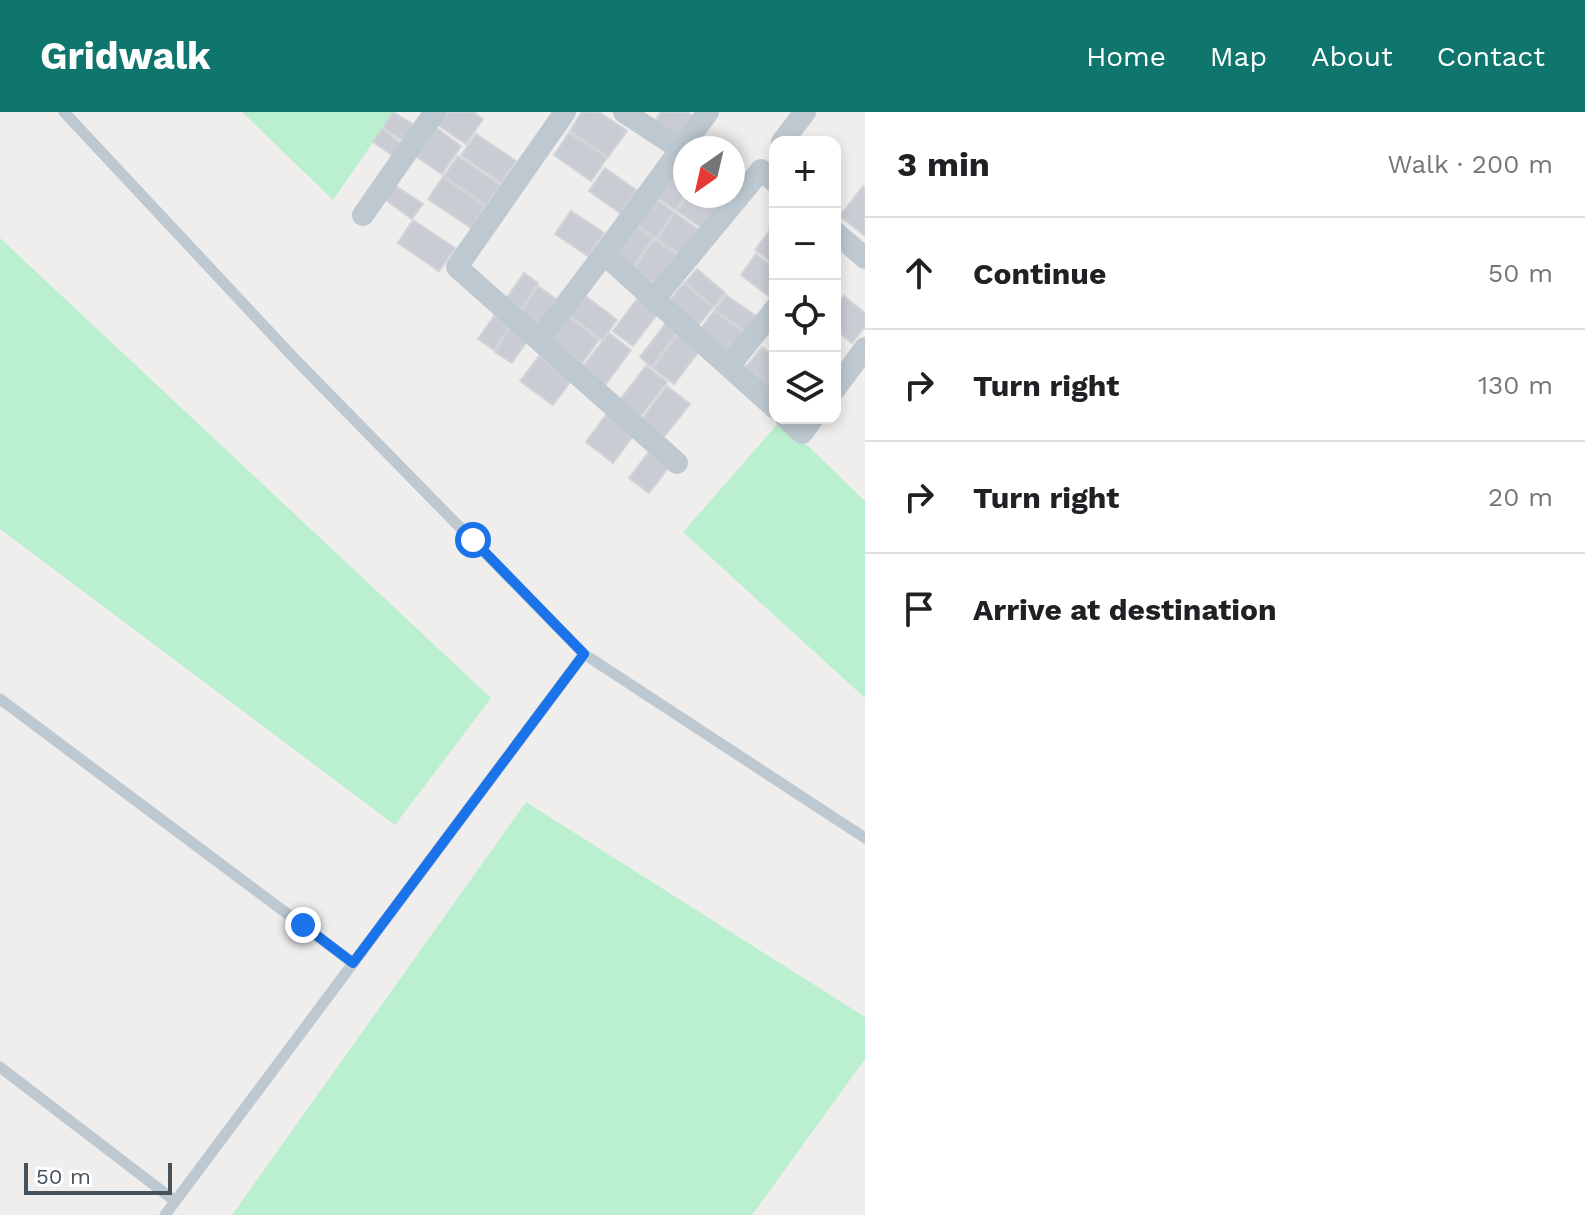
<!DOCTYPE html>
<html lang="en">
<head>
<meta charset="utf-8">
<style>
  body { margin:0; font-family:"Work Sans",sans-serif; background:#f6f6f6; color:#202124 }
  .controls { position:absolute; right:24px; top:24px; display:grid; overflow:hidden; border-radius:16px; box-shadow:0 4px 12px #0003 }
  .controls button { width:72px; height:72px; display:grid; place-items:center; padding:0; border:0; border-bottom:2px solid #e0e0e0; background:#fff; color:#202124; font:40px sans-serif }
  .compass { position:absolute; left:673px; top:24px; width:72px; height:72px; border-radius:50%; background:#fff; box-shadow:0 4px 12px #0003; rotate:214deg }
  .scale { position:absolute; left:24px; bottom:20px; width:148px; box-sizing:border-box; padding-left:8px; border:4px solid #45515b; border-top:0; font-size:22px; line-height:28px; white-space:nowrap; color:#45515b; -webkit-text-stroke:6px #fff; paint-order:stroke }
  .stop { position:absolute; width:24px; height:24px; margin:-18px; border:6px solid #1a73e8; border-radius:50%; background:#fff }
  .stop.end { background:#1a73e8; border-color:#fff; box-shadow:0 2px 8px #0008 }
  .list { margin:0; padding:0; list-style:none }
  h2 { display:flex; justify-content:space-between; align-items:center; height:104px; margin:0; padding:0 32px; font-size:34px }
  h2 small { font-size:26px; font-weight:400; color:#757577 }
  .list li { display:grid; grid-template-columns:52px 1fr auto; gap:24px; align-items:center; box-sizing:border-box; height:112px; padding:0 32px; border-top:2px solid #e0e0e0 }
  .list b { display:block; font-size:30px; white-space:nowrap }
  .list em { font-size:26px; font-style:normal; color:#757577 }
  .icon { flex:none; width:44px; height:44px; fill:none; stroke:currentColor; stroke-width:2; stroke-linecap:round; stroke-linejoin:round }
  .map { position:relative; flex:none; width:865px; height:1103px; overflow:hidden }
  header { display:flex; align-items:center; gap:48px; box-sizing:border-box; height:112px; padding:0 40px; background:#0f766e; color:#fff }
  header strong { font-size:38px }
  nav { display:flex; gap:44px; margin-inline-start:auto; font-size:28px }
  main { display:flex }
  aside { flex:1; background:#fff }
  .map>svg:first-child { display:block }
  .green { fill:#baf0cf }
  .building { fill:#caccd3; stroke:#d1d4d9; stroke-width:2 }
  .lines { fill:none; stroke-linecap:round; stroke-linejoin:round }
  .service { stroke:#bdc8d0; stroke-width:11 }
  .minor { stroke:#bdc8d0; stroke-width:22 }
  .route { stroke:#1a73e8; stroke-width:10 }
</style>
</head>
<body>
<header>
<strong>Gridwalk</strong>
<nav><a>Home</a><a>Map</a><a>About</a><a>Contact</a></nav>
</header>
<main>
<div class="map">
<svg width="865" height="1103" viewBox="0 0 865 1103">
  <rect width="100%" height="100%" fill="#f0eded"/>
  <path class="green" d="M242,0H394L333,88Z
    M0,126L491,586L395,713L0,417Z
    M781,308L865,389V586L683,420Z
    M526,690L865,905V947L752,1103H232Z"/>
  <path class="building" d="M393,0L414,13L403,29L383,16Z
    M447,0H473L483,7L466,32L438,13Z
    M582,0H599L627,19L608,45L570,19Z
    M661,0H687L692,4L678,25L655,9Z
    M435,15L461,34L442,62L415,44Z
    M382,17L402,32L394,44L373,30Z
    M569,21L607,46L591,69L554,43Z
    M476,22L516,49L501,71L461,43Z
    M458,44L500,73L486,93L444,64Z
    M605,56L636,78L620,101L589,79Z
    M674,57L685,65V84L676,98L655,84Z
    M443,65L485,94L471,116L428,87Z
    M393,72L423,92L412,107L383,86Z
    M863,74L865,76V124L840,104Z
    M688,84L722,87L702,116L677,99Z
    M653,85L674,100L656,126L635,112Z
    M571,99L604,121L588,144L555,122Z
    M675,101L699,118L682,144L657,127Z
    M413,108L455,136L439,159L398,131Z
    M632,111L653,126L633,155L612,141Z
    M771,117L775,120V153L755,138Z
    M654,127L679,144L658,173L634,157Z
    M756,142L775,157V179L770,185L741,163Z
    M697,157L725,181L714,195L685,171Z
    M524,161L538,171L521,197L506,187Z
    M684,171L713,195L697,215L668,190Z
    M538,174L556,187L539,213L520,200Z
    M583,182L617,208L602,228L568,202Z
    M726,183L756,204L745,219L715,198Z
    M844,184L865,201V215L852,231L835,217V196Z
    M638,186L658,201L633,234L613,219Z
    M714,199L744,220L729,241L699,219Z
    M495,203L510,214L494,238L478,227Z
    M569,205L599,228L582,251L552,228Z
    M666,211L678,220L651,255L640,245Z
    M510,216L528,228L512,251L495,240Z
    M609,221L631,238L605,273L582,256Z
    M679,221L700,238L674,272L653,256Z
    M762,235L775,246V277L771,281L743,258Z
    M539,244L571,269L553,293L520,269Z
    M646,254L667,270L639,306L618,290Z
    M667,274L690,292L663,326L640,309Z
    M606,303L633,324L613,351L586,330Z
    M649,340L669,355L649,381L629,366Z"/>
  <g class="lines">
    <path class="service" d="M64,0L294,246L584,542L865,726
      M0,587L353,851
      M0,955L175,1089
      M165,1103L584,542"/>
    <path class="minor" d="M565,0L457,155L677,351
      M624,0L685,40
      M782,30L805,0
      M363,103L435,0
      M835,120L865,146
      M604,142L708,0
      M655,186L761,58L775,70
      M539,228L604,142L775,296
      M730,253L775,197
      M835,277L865,236
      M786,306L802,321L813,306"/>
  </g>
  <g class="lines">
    <path class="route" d="M303,813L353,851L584,542L473,428"/>
  </g>
</svg>
<div class="controls">
<button>+</button>
<button>−</button>
<button><svg class="icon" aria-label="locate" viewBox="0 0 24 24"><circle cx="12" cy="12" r="6"/><path d="M12 2v4M12 18v4M2 12h4M18 12h4"/></svg></button>
<button><svg class="icon" aria-label="layers" viewBox="0 0 24 24"><path d="M12 4l9 5-9 5-9-5zM3 14l9 5 9-5"/></svg></button>
</div>
<svg class="compass" viewBox="-18 -18 36 36"><path d="M0-13l5 13h-10z" fill="#e53935"/><path d="M0 13l5-13h-10z" fill="#757577"/></svg>
<div class="scale">50 m</div>
<div class="stop" style="left:473px;top:428px"></div>
<div class="stop end" style="left:303px;top:813px"></div>
</div>
<aside>
<h2>3 min<small>Walk · 200 m</small></h2>
<ul class="list">
<li><svg class="icon" aria-label="ahead" viewBox="0 0 24 24"><path d="M12 20V5M6 11l6-6 6 6"/></svg><div><b>Continue</b></div><em>50 m</em></li>
<li><svg class="icon" aria-label="right" viewBox="0 0 24 24"><path d="M7 20v-9h11M14 6l5 5-5 5"/></svg><div><b>Turn right</b></div><em>130 m</em></li>
<li><svg class="icon" aria-label="right" viewBox="0 0 24 24"><path d="M7 20v-9h11M14 6l5 5-5 5"/></svg><div><b>Turn right</b></div><em>20 m</em></li>
<li><svg class="icon" aria-label="arrive" viewBox="0 0 24 24"><path d="M6 21V4h12l-3 4 3 4H6"/></svg><div><b>Arrive at destination</b></div></li>
</ul>
</aside>
</main>
</body>
</html>
